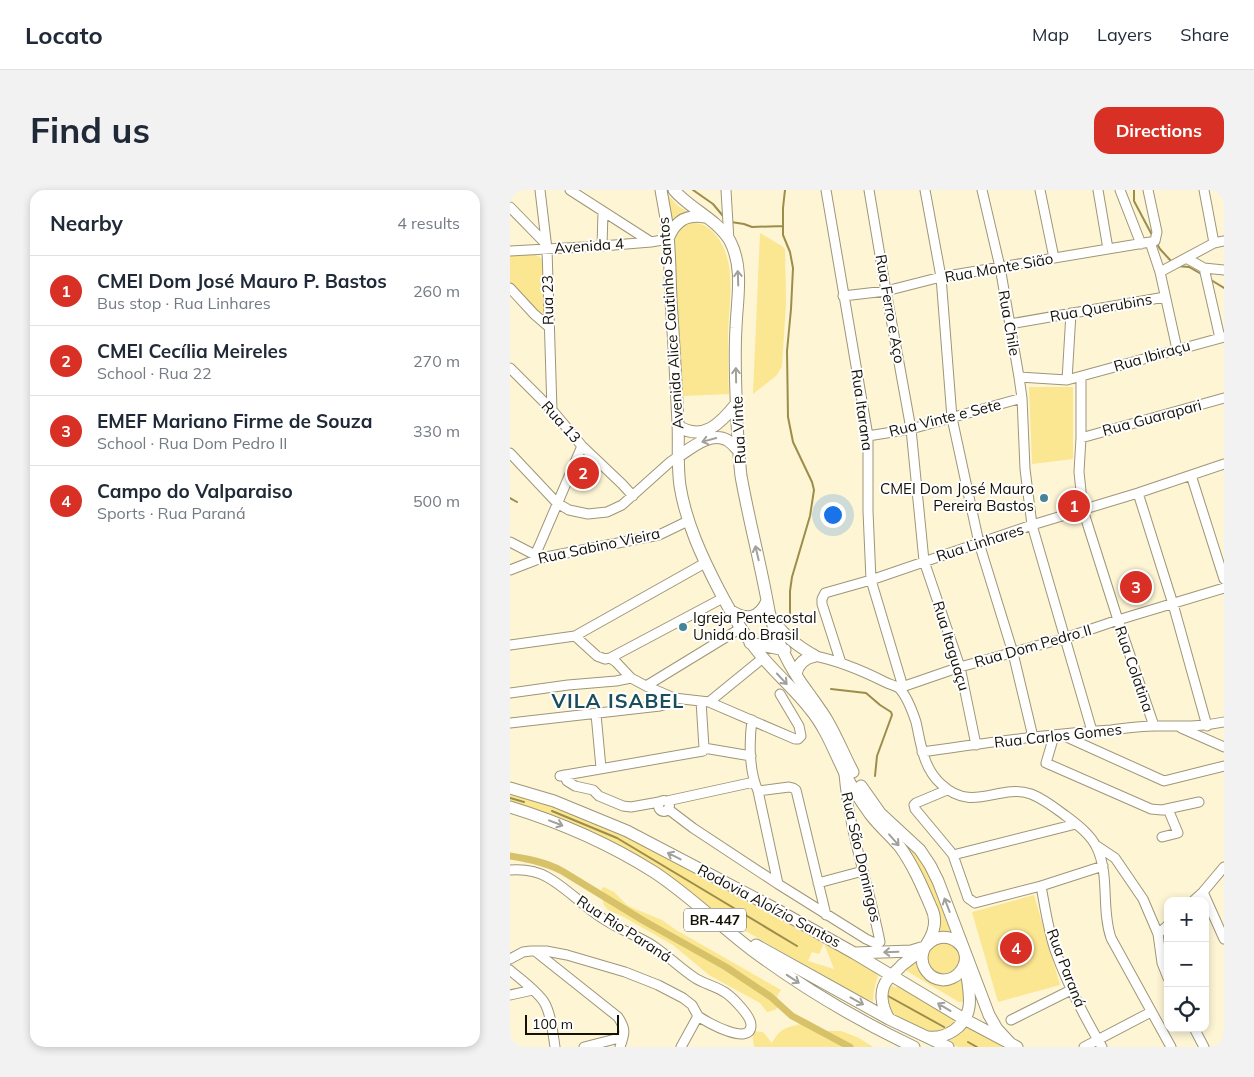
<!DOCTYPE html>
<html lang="en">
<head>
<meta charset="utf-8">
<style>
  body { margin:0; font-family:Mulish,sans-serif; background:#f2f2f3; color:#1f2937 }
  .controls { position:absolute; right:15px; bottom:15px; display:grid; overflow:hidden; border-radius:10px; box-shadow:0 2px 8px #0003 }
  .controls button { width:45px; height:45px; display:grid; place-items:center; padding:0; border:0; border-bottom:1px solid #e0e1e3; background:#fff; color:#1f2937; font:25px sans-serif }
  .scale { position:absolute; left:15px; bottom:12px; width:94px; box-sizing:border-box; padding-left:5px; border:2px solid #141106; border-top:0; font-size:14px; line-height:18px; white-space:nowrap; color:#141106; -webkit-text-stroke:4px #fff; paint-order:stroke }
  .you { position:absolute; left:322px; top:324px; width:18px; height:18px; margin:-12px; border:4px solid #fff; border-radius:50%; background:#1a73e8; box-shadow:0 0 0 8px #1a73e833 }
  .badge { display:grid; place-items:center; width:32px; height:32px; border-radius:50%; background:#d93025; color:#fff; font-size:16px; font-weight:700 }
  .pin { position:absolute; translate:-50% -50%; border:2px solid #fff; box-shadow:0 1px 5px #0006 }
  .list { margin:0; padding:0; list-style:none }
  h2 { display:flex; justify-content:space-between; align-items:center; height:65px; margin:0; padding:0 20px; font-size:21px }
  h2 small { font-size:16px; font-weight:400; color:#747a83 }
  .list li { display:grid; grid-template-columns:32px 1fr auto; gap:15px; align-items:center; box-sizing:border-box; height:70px; padding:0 20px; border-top:1px solid #e0e1e3 }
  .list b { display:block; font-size:19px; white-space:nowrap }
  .list p { margin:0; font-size:16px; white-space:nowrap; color:#747a83 }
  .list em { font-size:16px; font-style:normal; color:#747a83 }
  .icon { flex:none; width:28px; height:28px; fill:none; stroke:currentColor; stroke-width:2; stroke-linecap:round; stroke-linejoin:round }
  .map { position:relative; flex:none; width:714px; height:857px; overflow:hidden; border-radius:15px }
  header { display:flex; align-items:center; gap:30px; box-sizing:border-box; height:70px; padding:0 25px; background:#fff; border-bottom:1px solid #e0e1e3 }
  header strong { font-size:24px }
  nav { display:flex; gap:28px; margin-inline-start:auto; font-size:18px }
  .intro { display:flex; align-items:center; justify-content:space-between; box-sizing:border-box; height:120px; padding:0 30px }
  h1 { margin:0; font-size:35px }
  .button { padding:12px 22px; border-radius:15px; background:#d93025; color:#fff; font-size:18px; font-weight:700 }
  main { display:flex; gap:30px; padding:0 30px }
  aside { flex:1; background:#fff; border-radius:15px; box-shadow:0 2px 8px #0003 }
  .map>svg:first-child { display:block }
  .green { fill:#fbe691; fill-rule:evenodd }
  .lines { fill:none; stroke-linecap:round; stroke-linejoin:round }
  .stream { stroke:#9d8d4b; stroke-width:2 }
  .canal { stroke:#d8c269; stroke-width:7 }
  .minor-casing { stroke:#9e9678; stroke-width:11 }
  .major-casing { stroke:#9e9678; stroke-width:13 }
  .minor { stroke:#fff; stroke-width:9 }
  .major { stroke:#fff; stroke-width:11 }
  .oneway { stroke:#a1a09b }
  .poi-dot { fill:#458498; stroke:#fff; stroke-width:2 }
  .labels { text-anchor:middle; stroke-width:4; stroke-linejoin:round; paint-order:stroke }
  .shield { fill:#fff; stroke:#5a5851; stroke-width:1 }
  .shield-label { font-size:14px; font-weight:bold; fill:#141106 }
  .street-label { font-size:15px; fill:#141106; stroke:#fff }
  .poi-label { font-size:15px; fill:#141106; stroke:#fff; text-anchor:end }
  .district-label { font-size:20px; font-weight:bold; letter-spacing:1px; fill:#1a4e5e; stroke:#fff }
</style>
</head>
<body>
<header>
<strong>Locato</strong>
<nav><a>Map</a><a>Layers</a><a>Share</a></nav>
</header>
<div class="intro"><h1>Find us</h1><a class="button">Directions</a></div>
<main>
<aside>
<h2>Nearby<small>4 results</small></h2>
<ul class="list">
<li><span class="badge">1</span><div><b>CMEI Dom José Mauro P. Bastos</b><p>Bus stop · Rua Linhares</p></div><em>260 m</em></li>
<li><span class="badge">2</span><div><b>CMEI Cecília Meireles</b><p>School · Rua 22</p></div><em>270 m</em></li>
<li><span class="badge">3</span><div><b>EMEF Mariano Firme de Souza</b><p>School · Rua Dom Pedro II</p></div><em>330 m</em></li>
<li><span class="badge">4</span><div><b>Campo do Valparaiso</b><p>Sports · Rua Paraná</p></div><em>500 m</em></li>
</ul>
</aside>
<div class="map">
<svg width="714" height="857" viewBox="0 0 714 857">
  <rect width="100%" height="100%" fill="#fdf5d4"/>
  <path class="green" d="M157,4L168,16L176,21L162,30Z
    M183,33C194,33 201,39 208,48C227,75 219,111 218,142C218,163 218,183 219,204L173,206L167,106L165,49C169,40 173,35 183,33Z
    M250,43L272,56L275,59L276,113L272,176L267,185L243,204Z
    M23,64L30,67L33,72L35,121L32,124H30L0,95V66Z
    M519,197H563V269L522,274Z
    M346,593L415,671L443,744L428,742L426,720L351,606Z
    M0,602L40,614L100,638L248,713L367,782L366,784L368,786C365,795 363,803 363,812L360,810L358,811L225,735L201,719L151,682L0,613ZM314,753L324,779L298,771L302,762L309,764Z
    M94,697L104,702L117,715L123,718L152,730L166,740L271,800L267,806L270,815L265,820L257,822L250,813L199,785L163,755L112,726L98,720L94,715L91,705L92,698Z
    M524,705L550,795L488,812L462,722Z
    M433,751L447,757C448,761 451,765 450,769C450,789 420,790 417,769C417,766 417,761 419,758C422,755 429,753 433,751Z
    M404,772L408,773L444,793L452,788L455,812H449L395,780Z
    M382,795L386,798L388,795L446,828V834C442,838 428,844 421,844C415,843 384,826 380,821C375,815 377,805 376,798L379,799Z
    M292,834L316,841H331L349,848L363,857H244L242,841L253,842L262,853C270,838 277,837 292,834Z
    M457,835L497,857H448L440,853V851L451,843Z"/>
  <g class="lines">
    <path class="stream" d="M183,0L203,14L213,26
      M275,0L273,18V45L280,62L283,78L281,119L277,161L278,227L283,252L302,292L304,300L300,326L282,387L280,401V424
      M624,0V11L642,45
      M221,32L234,34L242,37L273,36
      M647,54L650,59L661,71
      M667,76L679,77L693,85
      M701,90L714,98
      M0,308L7,312
      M321,499L356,503L370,515L381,522L382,525L367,566L365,586
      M0,608L14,612
      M42,621L107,648L287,756
      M378,806L434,837
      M458,852L467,857"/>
    <path class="canal" d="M0,666C18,669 35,672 52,681L134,731L216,777L261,807L282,826L340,857"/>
    <g class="minor-casing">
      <path id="minor" d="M30,0L37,59L42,220
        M60,0L141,52
        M216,0L219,51
        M316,0L358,246V321L361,390L393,497
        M359,0L376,101L401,239L414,371L450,477L466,555
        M415,0L431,87L442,228L469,353L503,463L523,547
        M472,0L490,77L509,187L512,208L515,279L522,335L582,541
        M530,0L544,68
        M588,0L598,59
        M610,0L631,54
        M694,0L704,53
        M0,17L36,54
        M640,52L650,82L667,159
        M92,56L93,22
        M0,61L92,56L141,52L158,49
        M676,68L694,78L710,148
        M694,78L714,80
        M650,82L704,53L714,51
        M0,98L24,124L39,137
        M333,106L376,101L431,87L640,52L645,51L647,42L638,0
        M500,134L655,107
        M0,178L42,220L72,256L112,294L123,306
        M509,187L557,190L714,147
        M571,187V248L569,282L573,320L608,430L644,536
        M557,190L561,123
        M358,246L401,239L512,208
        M571,248L714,208
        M0,263L47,313L59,320L78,324L97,322L112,315L160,272L169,266
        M681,285L714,389
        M628,303L663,414L697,536
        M0,352L29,367
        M25,365L30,354L72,256
        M0,380L31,368L149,345L178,331
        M65,446L87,466L95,469L100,468L106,472L121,488L136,496L164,508L199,512L285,549H288L291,546L289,536L270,504
        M0,455L65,446L195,373
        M305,466C330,471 353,481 375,492C379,494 386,496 389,498C396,505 403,523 406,532C411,554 413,578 431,594C463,624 488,593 521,604C534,609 545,618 556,626C568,635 581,645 587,658C600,686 591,719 601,748L661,857
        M100,468L213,408
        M331,473L312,414V409L315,403L361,390L522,335L628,303L714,274
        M136,496L231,438
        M389,498L450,477L555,448L608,430L714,398
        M0,503L58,495L106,491L121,488
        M199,512L253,468
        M86,524L91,578
        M242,530C239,552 239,581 248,601L268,694L356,749L367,754L370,752C359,696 339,641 334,584
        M0,533L150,516L160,513L164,508
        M671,538L714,557
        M552,545L654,591L714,576
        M544,546L536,573L641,619L652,620L689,612
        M194,558L241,566
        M412,562C475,553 538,544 601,540C616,538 631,536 646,536C670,536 691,537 714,532
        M54,585L57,591L65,596L83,600L89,606L113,616L121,617L149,612
        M50,586L193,561L194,558L191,511
        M437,600L406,613L404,615L405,619L440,661L443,665L458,708L465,713L531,696L593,676
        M248,601L279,597L283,598L286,600L316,725
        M148.5 616a5.5 5.5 0 1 1 11 0a5.5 5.5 0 1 1-11 0Z
        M157,611L244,592
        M158,619L183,638L268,694
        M652,647L668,643L658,619
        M587,656L605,668L633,709L648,744L652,773L658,788
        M443,665L566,634
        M0,680C13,679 25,680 37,687C57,698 73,716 92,728C108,739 126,745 142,755C157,765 170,778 185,788C194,794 206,796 216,803C223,808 241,826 241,835C241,857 196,832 188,826
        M308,693L353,681
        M531,696C535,717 538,739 545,760C557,794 574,826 592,857
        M693,702L714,749
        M683,711L693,702L714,677
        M648,744L658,735
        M25,761L108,827C116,839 115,843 110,857
        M0,769L13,762L21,761H36L57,765L115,782L148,795L173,808L182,815L188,826L171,857
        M0,780C10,789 27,801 34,812C41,823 43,844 45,857
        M0,805L23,800
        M501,830L561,800
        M684,838L694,857
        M74,857L113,847
        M574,857L641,822"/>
    </g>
    <g class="major-casing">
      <path id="major" d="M151,0C153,11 155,22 157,34C160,59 160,86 161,111C164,152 166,192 168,233C169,253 167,275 170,296C176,333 192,367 209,400C219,419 229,437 242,454C259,478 282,496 300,519C320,543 328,574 344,600C349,608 355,617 360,624C369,636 381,646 390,657C403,675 412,696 421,717C425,725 426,732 423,741C421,749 415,755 413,762C409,776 419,789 433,790C439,790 446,787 450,782C468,760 437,734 417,755C409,762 400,769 392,775C388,780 382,784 378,789C368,801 372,817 379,829
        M164,0C180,19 207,29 220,51C234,78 227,109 226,138C224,169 226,201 227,233C228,251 229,269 231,286C239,331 251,375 259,421C266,450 279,477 297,501C304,511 311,520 317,530C327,547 334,565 343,582
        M158,49C165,31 176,24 195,27
        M168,236C193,252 211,233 226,214
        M169,266C181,258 201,241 217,250C222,253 225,257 229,261
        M220,420C236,431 249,429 257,411
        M265,432C275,447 289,457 305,466
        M240,453L275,460
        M286,484C288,474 294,468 305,466
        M351,596L370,623L410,660L420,675L428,691L479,825L487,839L500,853
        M0,598L44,611L117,641L264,718L344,763L454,829L507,857
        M0,617C49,632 101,655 144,682C179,705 209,735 242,760C293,798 347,830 404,857
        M246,755L379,829L438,857
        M345,763L401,761L411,758
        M418,847C436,849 456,837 459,817C461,805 457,790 456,777"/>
    </g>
    <use href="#minor" class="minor"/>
    <use href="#major" class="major"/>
  </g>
  <defs><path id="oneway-shaft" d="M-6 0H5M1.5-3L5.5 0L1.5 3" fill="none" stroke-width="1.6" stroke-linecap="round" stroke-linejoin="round" transform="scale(1.25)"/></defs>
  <g class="oneway">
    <use href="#oneway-shaft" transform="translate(228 88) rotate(-92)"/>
    <use href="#oneway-shaft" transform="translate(226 185) rotate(-91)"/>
    <use href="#oneway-shaft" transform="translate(199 250) rotate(165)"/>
    <use href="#oneway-shaft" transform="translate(247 363) rotate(-103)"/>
    <use href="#oneway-shaft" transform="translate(272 489) rotate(47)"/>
    <use href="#oneway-shaft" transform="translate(46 633) rotate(21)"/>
    <use href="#oneway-shaft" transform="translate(384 650) rotate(49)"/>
    <use href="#oneway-shaft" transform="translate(164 666) rotate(-153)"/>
    <use href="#oneway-shaft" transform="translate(437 715) rotate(-111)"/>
    <use href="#oneway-shaft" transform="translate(381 762) rotate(178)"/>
    <use href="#oneway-shaft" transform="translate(283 789) rotate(33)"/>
    <use href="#oneway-shaft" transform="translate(347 811) rotate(29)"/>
    <use href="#oneway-shaft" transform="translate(434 817) rotate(-149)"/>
  </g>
  <g class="poi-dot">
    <circle cx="534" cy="308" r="5"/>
    <circle cx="173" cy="437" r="5"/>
  </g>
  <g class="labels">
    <rect class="shield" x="174" y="718.5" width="62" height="23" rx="4"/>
    <g class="shield-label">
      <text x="205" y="735">BR-447</text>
    </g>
    <g class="street-label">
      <text transform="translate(79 56) rotate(-4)" y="5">Avenida 4</text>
      <text transform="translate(489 78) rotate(-10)" y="5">Rua Monte Sião</text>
      <text transform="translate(38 110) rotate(-91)" y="5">Rua 23</text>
      <text transform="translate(591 118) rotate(-10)" y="5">Rua Querubins</text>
      <text transform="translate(380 119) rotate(80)" y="5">Rua Ferro e Aço</text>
      <text transform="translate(161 133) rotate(-94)" y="5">Avenida Alice Coutinho Santos</text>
      <text transform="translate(499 133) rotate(80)" y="5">Rua Chile</text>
      <text transform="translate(642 166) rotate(-16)" y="5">Rua Ibiraçu</text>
      <text transform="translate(352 220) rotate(82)" y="5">Rua Itarana</text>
      <text transform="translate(435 228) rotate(-14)" y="5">Rua Vinte e Sete</text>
      <text transform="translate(642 228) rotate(-15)" y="5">Rua Guarapari</text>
      <text transform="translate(51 232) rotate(48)" y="5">Rua 13</text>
      <text transform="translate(229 240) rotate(-93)" y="5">Rua Vinte</text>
      <text transform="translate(470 353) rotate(-18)" y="5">Rua Linhares</text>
      <text transform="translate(89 356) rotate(-12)" y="5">Rua Sabino Vieira</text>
      <text transform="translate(441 456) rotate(73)" y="5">Rua Itaguaçu</text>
      <text transform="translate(523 456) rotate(-16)" y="5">Rua Dom Pedro II</text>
      <text transform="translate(624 479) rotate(71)" y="5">Rua Colatina</text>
      <text transform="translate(548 546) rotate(-6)" y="5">Rua Carlos Gomes</text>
      <text transform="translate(351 667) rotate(77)" y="5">Rua São Domingos</text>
      <text transform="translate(259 716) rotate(28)" y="5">Rodovia Aloízio Santos</text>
      <text transform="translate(114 739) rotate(33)" y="5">Rua Rio Paraná</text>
      <text transform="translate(556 778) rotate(69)" y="5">Rua Paraná</text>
    </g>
    <g class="poi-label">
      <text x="524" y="304">CMEI Dom José Mauro<tspan x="524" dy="17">Pereira Bastos</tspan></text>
      <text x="183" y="433" text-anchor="start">Igreja Pentecostal<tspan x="183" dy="17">Unida do Brasil</tspan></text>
    </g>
    <g class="district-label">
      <text x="108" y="518">VILA ISABEL</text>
    </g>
  </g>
</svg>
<div class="controls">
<button>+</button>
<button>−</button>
<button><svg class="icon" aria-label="locate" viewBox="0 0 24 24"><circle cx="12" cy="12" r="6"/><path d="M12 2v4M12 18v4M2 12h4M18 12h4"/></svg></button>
</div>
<div class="scale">100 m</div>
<div class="you"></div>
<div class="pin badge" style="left:564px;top:316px">1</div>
<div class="pin badge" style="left:73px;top:283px">2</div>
<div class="pin badge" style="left:626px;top:397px">3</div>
<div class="pin badge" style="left:506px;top:758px">4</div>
</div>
</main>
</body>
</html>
